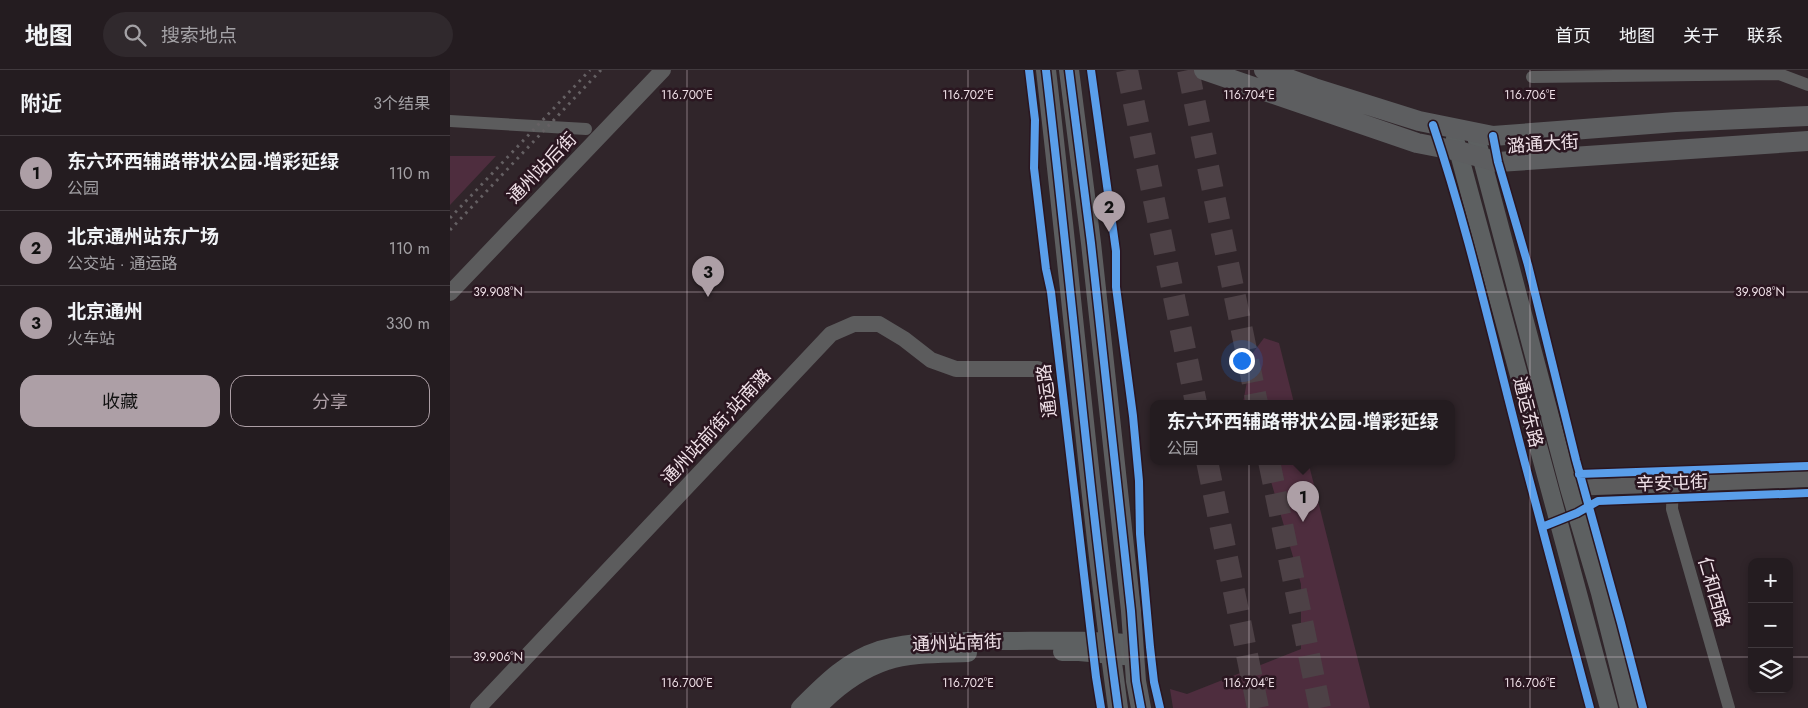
<!DOCTYPE html>
<html lang="zh">
<head>
<meta charset="utf-8">
<style>
  body { margin:0; font-family:Jost,"Noto Sans SC",sans-serif; background:#30292d; color:#f1f3f6 }
  .controls { position:absolute; right:15px; bottom:15px; display:grid; overflow:hidden; border-radius:10px; box-shadow:0 2px 8px #0003 }
  .controls button { width:45px; height:45px; display:grid; place-items:center; padding:0; border:0; border-bottom:1px solid #413a3e; background:#241c20; color:#f1f3f6; font:25px sans-serif }
  .you { position:absolute; left:791px; top:290px; width:18px; height:18px; margin:-12px; border:4px solid #fff; border-radius:50%; background:#1a73e8; box-shadow:0 0 0 8px #1a73e833 }
  .badge { display:grid; place-items:center; width:32px; height:32px; border-radius:50%; background:#ad9fa6; color:#111; font-size:16px; font-weight:700 }
  .pin { position:absolute; translate:-50% -41px; filter:drop-shadow(0 1px 2px #0008) }
  .pin::after { content:''; position:absolute; top:26px; width:18px; height:15px; background:inherit; clip-path:polygon(0 0,100% 0,50% 100%) }
  .popup { position:absolute; left:700px; top:330px; width:305px; height:65px; box-sizing:border-box; display:grid; place-content:center; border-radius:10px; background:#241c20; filter:drop-shadow(0 1px 4px #0005); font-size:16px; white-space:nowrap; color:#a3a1a5 }
  .popup b { font-size:19px; color:#f1f3f6 }
  .popup::after { content:''; position:absolute; left:50%; top:100%; margin-left:-10px; border:10px solid transparent; border-top-color:#241c20 }
  .list { margin:0; padding:0; list-style:none }
  h2 { display:flex; justify-content:space-between; align-items:center; height:65px; margin:0; padding:0 20px; font-size:21px }
  h2 small { font-size:16px; font-weight:400; color:#a3a1a5 }
  .list li { display:grid; grid-template-columns:32px 1fr auto; gap:15px; align-items:center; box-sizing:border-box; height:75px; padding:0 20px; border-top:1px solid #413a3e }
  .list b { display:block; font-size:19px; white-space:nowrap }
  .list p { margin:0; font-size:16px; white-space:nowrap; color:#a3a1a5 }
  .list em { font-size:16px; font-style:normal; color:#a3a1a5 }
  .actions { display:flex; gap:10px; padding:15px 20px }
  .actions a { flex:1; padding:11px 0; border:1px solid #ad9fa6; border-radius:15px; text-align:center; font-size:18px; color:#ad9fa6 }
  .actions .main { background:#ad9fa6; color:#111 }
  .icon { flex:none; width:28px; height:28px; fill:none; stroke:currentColor; stroke-width:2; stroke-linecap:round; stroke-linejoin:round }
  .map { position:relative; flex:none; width:1358px; height:638px; overflow:hidden }
  header { display:flex; align-items:center; gap:30px; box-sizing:border-box; height:70px; padding:0 25px; background:#241c20; border-bottom:1px solid #413a3e }
  header strong { font-size:24px }
  nav { display:flex; gap:28px; margin-inline-start:auto; font-size:18px }
  .search { width:350px; height:45px; background:#30292d; display:flex; align-items:center; gap:12px; box-sizing:border-box; padding:0 18px; border-radius:28px; color:#a3a1a5; font-size:19px }
  main { display:flex }
  aside { flex:1; background:#241c20 }
  .map>svg:first-child { display:block }
  .green { fill:#4e2d3e }
  .lines { fill:none; stroke-linecap:round; stroke-linejoin:round }
  .motorway-tunnel { stroke:#4d4146; stroke-width:22; stroke-dasharray:22 11; stroke-linecap:butt }
  .minor { stroke:#5c5c5d; stroke-width:12 }
  .tertiary { stroke:#5c5c5d; stroke-width:16 }
  .secondary { stroke:#5d6061; stroke-width:18 }
  .primary { stroke:#5d5e60; stroke-width:20 }
  .rail { stroke:#656063; stroke-width:3; stroke-dasharray:2.5 5; stroke-linecap:butt }
  .cycleway-casing { stroke:#2a1620; stroke-width:11 }
  .cycleway { stroke:#5a9eea; stroke-width:8 }
  .ticks { fill:none; stroke:#f0e1e8; stroke-width:1; stroke-opacity:0.45 }
  .labels { text-anchor:middle; stroke-width:5; stroke-linejoin:round; paint-order:stroke }
  .street-label { font-size:18px; fill:#f0e1e8; stroke:#2a1620 }
  .ticks-label { font-size:12px; text-anchor:middle; fill:#f0e1e8; stroke:#2a1620; stroke-width:5; stroke-linejoin:round; paint-order:stroke }
</style>
</head>
<body>
<header>
<strong>地图</strong>
<div class="search"><svg class="icon" aria-label="search" viewBox="0 0 24 24"><circle cx="10" cy="10" r="6"/><path d="M15 15l6 6"/></svg>搜索地点</div>
<nav><a>首页</a><a>地图</a><a>关于</a><a>联系</a></nav>
</header>
<main>
<aside>
<h2>附近<small>3个结果</small></h2>
<ul class="list">
<li><span class="badge">1</span><div><b>东六环西辅路带状公园·增彩延绿</b><p>公园</p></div><em>110 m</em></li>
<li><span class="badge">2</span><div><b>北京通州站东广场</b><p>公交站 · 通运路</p></div><em>110 m</em></li>
<li><span class="badge">3</span><div><b>北京通州</b><p>火车站</p></div><em>330 m</em></li>
</ul>
<div class="actions"><a class="main">收藏</a><a>分享</a></div>
</aside>
<div class="map">
<svg width="1358" height="638" viewBox="0 0 1358 638">
  <rect width="100%" height="100%" fill="#30252a"/>
  <path class="green" d="M0,86H46L0,135Z
    M814,268L829,273L844,333H793L802,284Z
    M815,391H858L920,638H723L720,619L737,624L851,579V514Z"/>
  <g class="lines">
    <path class="motorway-tunnel" d="M677,0L746,333
      M738,0L807,333
      M757,391L808,638
      M819,391L870,638"/>
    <path class="minor" d="M1082,7L1329,4L1358,15
      M0,51L136,59
      M1223,414L1222,439L1279,638"/>
    <path class="tertiary" d="M0,223L213,0
      M1119,418L1358,409
      M28,638L381,264L404,254H429L454,269L481,290L506,299H588"/>
    <path class="secondary" d="M1025,63L1119,418L1150,523L1179,638
      M1005,69L1159,638
      M612,582H629L685,587
      M350,638C373,615 397,590 429,580C469,569 510,571 551,571C595,571 640,569 684,574
      M367,638C386,618 410,600 437,591C459,583 495,584 518,583"/>
    <path class="primary" d="M596,0C621,213 639,426 668,638
      M619,0L641,173L681,541L686,611L691,638
      M754,0L967,73L1008,81L1048,92L1358,71
      M814,0L864,18L969,51L1043,66L1226,52L1358,46"/>
    <path class="rail" d="M0,148L140,0
      M0,160L151,0"/>
    <g class="cycleway-casing">
      <path id="cycleway" d="M579,0L585,50L584,98L596,199L601,222L646,607L651,638
        M596,0C621,213 639,426 668,638
        M619,0L641,173L681,541L686,611L691,638
        M641,0L666,181V217L683,346L689,411L690,464L700,577L704,612L710,638
        M983,55C1021,168 1046,285 1077,401C1098,480 1119,559 1140,638
        M1043,66L1048,92L1078,195L1126,390L1171,553L1193,638
        M1129,404L1358,396
        M1092,457L1127,443L1148,431L1358,423"/>
    </g>
    <use href="#cycleway" class="cycleway"/>
  </g>
  <path class="ticks" d="M237,0V638M518,0V638M799,0V638M1080,0V638M0,222H1358M0,587H1302M1339,587H1358"/>
  <g class="labels">
    <g class="street-label">
      <text transform="translate(1093 74) rotate(-4)" y="6">潞通大街</text>
      <text transform="translate(92 98) rotate(-46)" y="6">通州站后街</text>
      <text transform="translate(597 321) rotate(-97)" y="6">通运路</text>
      <text transform="translate(1078 342) rotate(76)" y="6">通运东路</text>
      <text transform="translate(266 357) rotate(-47)" y="6">通州站前街;站南潞</text>
      <text transform="translate(1222 413) rotate(-2)" y="6">辛安屯街</text>
      <text transform="translate(1264 522) rotate(74)" y="6">仁和西路</text>
      <text transform="translate(507 573) rotate(-2)" y="6">通州站南街</text>
    </g>
  </g>
  <g class="ticks-label">
    <text x="237" y="29">116.700°E</text>
    <text x="518" y="29">116.702°E</text>
    <text x="799" y="29">116.704°E</text>
    <text x="1080" y="29">116.706°E</text>
    <text x="48" y="226">39.908°N</text>
    <text x="1310" y="226">39.908°N</text>
    <text x="48" y="591">39.906°N</text>
    <text x="237" y="617">116.700°E</text>
    <text x="518" y="617">116.702°E</text>
    <text x="799" y="617">116.704°E</text>
    <text x="1080" y="617">116.706°E</text>
  </g>
</svg>
<div class="controls">
<button>+</button>
<button>−</button>
<button><svg class="icon" aria-label="layers" viewBox="0 0 24 24"><path d="M12 4l9 5-9 5-9-5zM3 14l9 5 9-5"/></svg></button>
</div>
<div class="you"></div>
<div class="pin badge" style="left:853px;top:452px">1</div>
<div class="popup"><b>东六环西辅路带状公园·增彩延绿</b>公园</div>
<div class="pin badge" style="left:659px;top:162px">2</div>
<div class="pin badge" style="left:258px;top:227px">3</div>
</div>
</main>
</body>
</html>
